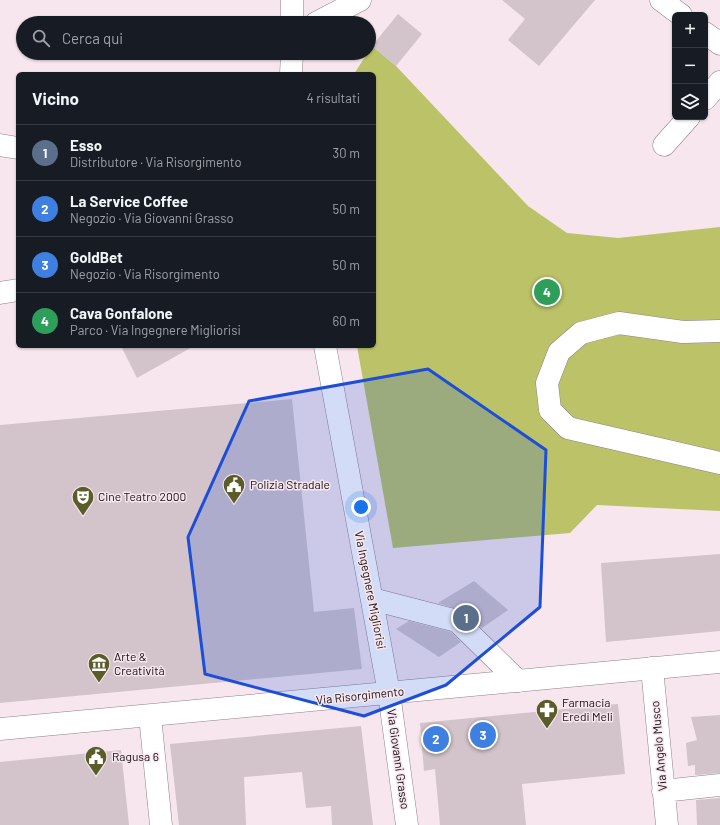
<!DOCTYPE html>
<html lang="it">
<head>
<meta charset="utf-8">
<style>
  body { margin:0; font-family:Barlow,sans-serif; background:#20242c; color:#f1f3f6 }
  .controls { position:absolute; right:12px; top:12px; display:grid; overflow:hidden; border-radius:6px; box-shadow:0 1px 3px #0004 }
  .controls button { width:36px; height:36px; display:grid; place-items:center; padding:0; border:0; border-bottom:1px solid #363941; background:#171b24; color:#f1f3f6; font:20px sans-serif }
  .you { position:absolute; left:361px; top:507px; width:14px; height:14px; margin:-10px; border:3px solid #fff; border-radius:50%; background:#1a73e8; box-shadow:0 0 0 6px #1a73e833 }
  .badge { display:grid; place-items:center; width:26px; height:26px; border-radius:50%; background:#adb09a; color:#fff; font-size:13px; font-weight:700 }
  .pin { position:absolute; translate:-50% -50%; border:2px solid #fff; box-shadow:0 1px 4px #0006 }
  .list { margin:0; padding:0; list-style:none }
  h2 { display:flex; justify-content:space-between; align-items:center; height:52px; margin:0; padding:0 16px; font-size:17px }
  h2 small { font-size:13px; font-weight:400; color:#9ea1a6 }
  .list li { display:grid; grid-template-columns:26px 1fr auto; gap:12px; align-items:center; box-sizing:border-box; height:56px; padding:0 16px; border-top:1px solid #363941 }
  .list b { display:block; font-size:15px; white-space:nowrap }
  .list p { margin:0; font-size:13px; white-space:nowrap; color:#9ea1a6 }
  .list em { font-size:13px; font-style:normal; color:#9ea1a6 }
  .icon { flex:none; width:22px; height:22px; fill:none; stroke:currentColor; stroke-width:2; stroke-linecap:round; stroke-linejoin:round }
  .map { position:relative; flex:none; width:720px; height:825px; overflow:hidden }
  .search { position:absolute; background:#171b24; box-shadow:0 1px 3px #0004; left:16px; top:16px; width:360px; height:44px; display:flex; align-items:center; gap:10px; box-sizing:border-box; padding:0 14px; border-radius:22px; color:#9ea1a6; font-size:15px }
  .panel { position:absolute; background:#171b24; box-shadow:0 1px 3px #0004; left:16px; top:72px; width:360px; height:276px; border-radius:6px }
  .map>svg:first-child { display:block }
  .green { fill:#bcc267 }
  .building { fill:#d3c3ca }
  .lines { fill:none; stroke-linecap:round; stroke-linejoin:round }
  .minor-casing { stroke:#8f8187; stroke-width:23 }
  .major-casing { stroke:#8f8187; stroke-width:23 }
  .minor { stroke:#fff; stroke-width:22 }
  .major { stroke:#fff; stroke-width:22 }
  .marked { fill:#1d4ed8; fill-opacity:0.2; stroke:#1d4ed8; stroke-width:3; stroke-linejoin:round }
  .labels { text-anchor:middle; stroke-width:3; stroke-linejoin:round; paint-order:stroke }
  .poi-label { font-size:12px; fill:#161013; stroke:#f7e6ed; text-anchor:start }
  .street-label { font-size:12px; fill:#161013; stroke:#f7e6ed }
</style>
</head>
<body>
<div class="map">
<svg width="720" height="825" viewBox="0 0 720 825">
  <rect width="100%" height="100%" fill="#f7e6ed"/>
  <path class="green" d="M372,46L396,66L528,206L567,233L618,238L720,227V511L597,505L570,533L393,548L357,346H374V74H354Z"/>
  <path class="building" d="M502,0H595L539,66L508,40L525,19Z
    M398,14L422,34L396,66L372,46Z
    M121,346H194L137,378Z
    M292,399L314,612L354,608L362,669L0,703V425Z
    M720,554V631L606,642L601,563Z
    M474,581L508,610L482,628L465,612L438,603Z
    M409,621L451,632L461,642L439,657L396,629Z
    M618,704L625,774L522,784L526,825H440L435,769L424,771L420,723Z
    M720,715V773L695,775V765L688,766L686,743L697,740L691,717Z
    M361,726L373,825H332L331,806L306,808L302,772L244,777L246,825H179L170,744Z
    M121,750L129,825H0V762Z
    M720,798V825H697L696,800Z"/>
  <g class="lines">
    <g class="minor-casing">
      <path id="minor" d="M661,0L681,15
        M292,23V0
        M316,23L360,0
        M705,33L720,44
        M291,74L292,53
        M705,99L720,82
        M0,145L18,148
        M664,145L689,117
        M0,293L18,290
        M720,331L683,332L619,323L581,333L559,352L547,383L550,410L568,428L720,463
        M325,346L389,693L407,825
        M372,599L457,621L518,681
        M652,668L667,825
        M150,716L161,825
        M663,791L720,785"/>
    </g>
    <g class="major-casing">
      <path id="major" d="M0,729L720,662"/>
    </g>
    <use href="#minor" class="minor"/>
    <use href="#major" class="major"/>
  </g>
  <path class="marked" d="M428,369L546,450L540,607L446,685L364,716L205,674L188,537L249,401Z"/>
  <defs>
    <g id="civic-pin" transform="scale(1.15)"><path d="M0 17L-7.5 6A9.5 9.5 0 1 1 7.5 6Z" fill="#5a5d2a" stroke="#f7e6ed"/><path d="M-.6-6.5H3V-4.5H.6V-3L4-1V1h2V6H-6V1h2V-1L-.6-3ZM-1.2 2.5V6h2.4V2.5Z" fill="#fff"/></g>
    <g id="theatre-pin" transform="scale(1.15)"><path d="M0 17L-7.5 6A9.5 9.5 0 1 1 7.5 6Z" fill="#5a5d2a" stroke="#f7e6ed"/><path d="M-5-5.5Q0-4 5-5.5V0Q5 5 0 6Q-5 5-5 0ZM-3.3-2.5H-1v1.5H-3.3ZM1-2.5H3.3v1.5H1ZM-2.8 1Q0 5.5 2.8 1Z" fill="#fff"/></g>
    <g id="museum-pin" transform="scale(1.15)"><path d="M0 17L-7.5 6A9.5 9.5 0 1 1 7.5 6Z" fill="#5a5d2a" stroke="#f7e6ed"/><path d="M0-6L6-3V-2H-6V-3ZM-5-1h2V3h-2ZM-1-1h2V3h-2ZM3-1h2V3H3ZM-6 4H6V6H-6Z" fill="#fff"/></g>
    <g id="pharmacy-pin" transform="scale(1.15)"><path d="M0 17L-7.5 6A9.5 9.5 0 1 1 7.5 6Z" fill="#5a5d2a" stroke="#f7e6ed"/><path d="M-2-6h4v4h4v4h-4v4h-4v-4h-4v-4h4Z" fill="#fff"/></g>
  </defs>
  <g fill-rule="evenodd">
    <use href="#civic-pin" x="234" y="485"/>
    <use href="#theatre-pin" x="83" y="497"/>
    <use href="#museum-pin" x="99" y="664"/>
    <use href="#pharmacy-pin" x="547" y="710"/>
    <use href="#civic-pin" x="96" y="757"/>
  </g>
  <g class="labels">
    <g class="poi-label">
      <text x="250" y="489">Polizia Stradale</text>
      <text x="98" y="501">Cine Teatro 2000</text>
      <text x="114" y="661">Arte &amp;<tspan x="114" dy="14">Creatività</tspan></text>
      <text x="562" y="707">Farmacia<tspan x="562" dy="14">Eredi Meli</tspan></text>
      <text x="112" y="761">Ragusa 6</text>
    </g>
    <g class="street-label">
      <text transform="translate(370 590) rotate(79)" y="4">Via Ingegnere Migliorisi</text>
      <text transform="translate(360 696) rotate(-6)" y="4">Via Risorgimento</text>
      <text transform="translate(659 746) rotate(-95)" y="4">Via Angelo Musco</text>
      <text transform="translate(398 759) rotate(82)" y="4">Via Giovanni Grasso</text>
    </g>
  </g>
</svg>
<div class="controls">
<button>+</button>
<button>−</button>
<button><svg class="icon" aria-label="layers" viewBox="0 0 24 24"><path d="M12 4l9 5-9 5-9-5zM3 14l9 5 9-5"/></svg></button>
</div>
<div class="you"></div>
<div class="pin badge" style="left:466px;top:618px;background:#5c6f8a">1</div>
<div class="pin badge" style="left:436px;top:739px;background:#3f7fe0">2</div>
<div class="pin badge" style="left:483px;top:735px;background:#3f7fe0">3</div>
<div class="pin badge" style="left:547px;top:292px;background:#2e9e5b">4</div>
<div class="search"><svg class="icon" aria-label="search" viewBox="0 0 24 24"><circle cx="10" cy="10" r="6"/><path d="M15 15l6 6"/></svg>Cerca qui</div>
<section class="panel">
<h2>Vicino<small>4 risultati</small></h2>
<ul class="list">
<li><span class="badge" style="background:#5c6f8a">1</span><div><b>Esso</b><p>Distributore · Via Risorgimento</p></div><em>30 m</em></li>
<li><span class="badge" style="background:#3f7fe0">2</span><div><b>La Service Coffee</b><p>Negozio · Via Giovanni Grasso</p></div><em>50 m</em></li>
<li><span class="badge" style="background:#3f7fe0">3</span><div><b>GoldBet</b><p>Negozio · Via Risorgimento</p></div><em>50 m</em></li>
<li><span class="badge" style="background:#2e9e5b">4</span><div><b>Cava Gonfalone</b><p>Parco · Via Ingegnere Migliorisi</p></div><em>60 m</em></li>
</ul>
</section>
</div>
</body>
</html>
